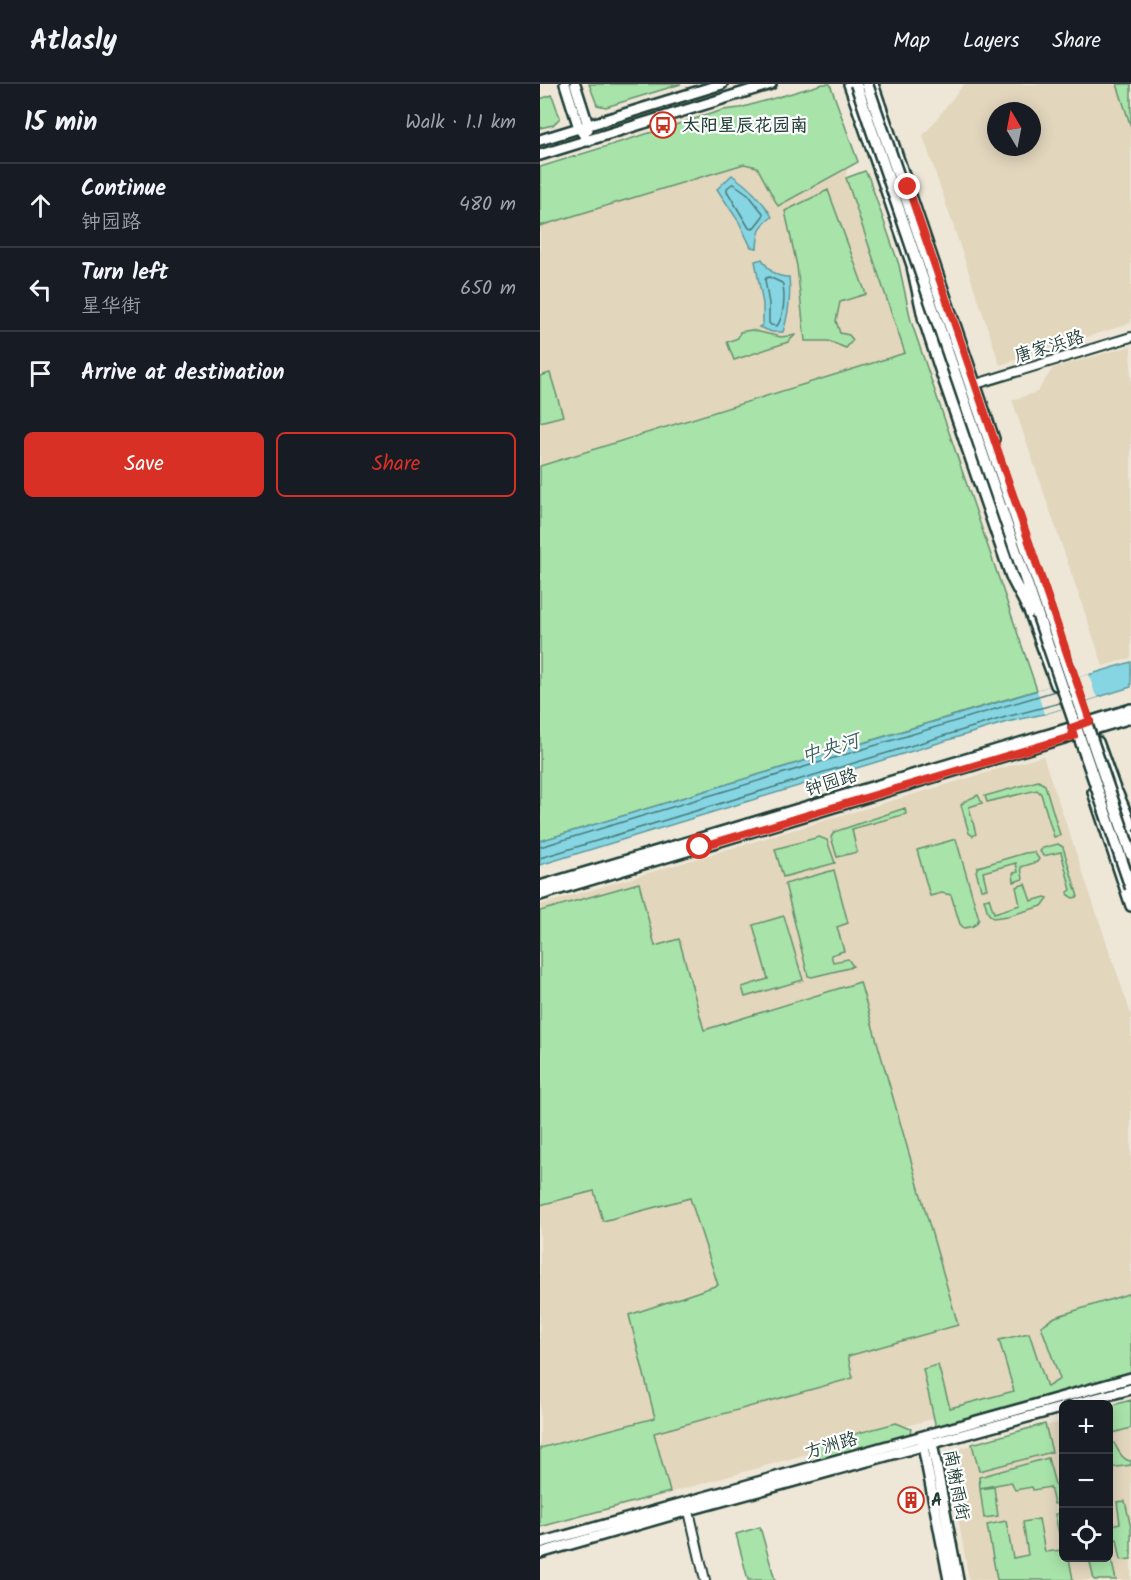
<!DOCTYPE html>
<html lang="en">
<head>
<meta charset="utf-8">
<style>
  body { margin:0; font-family:Kalam,"LXGW WenKai TC",sans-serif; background:#20242c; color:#f1f3f6 }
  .controls { position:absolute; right:18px; bottom:18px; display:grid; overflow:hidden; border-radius:9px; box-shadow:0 3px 15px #0003 }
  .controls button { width:54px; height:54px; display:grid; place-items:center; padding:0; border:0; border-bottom:2px solid #363941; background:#171b24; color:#f1f3f6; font:30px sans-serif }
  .compass { position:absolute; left:447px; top:18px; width:54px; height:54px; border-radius:50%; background:#171b24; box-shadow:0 3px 15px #0003; rotate:350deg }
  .stop { position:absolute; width:18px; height:18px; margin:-14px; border:4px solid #d93025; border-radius:50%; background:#fff }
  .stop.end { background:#d93025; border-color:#fff; box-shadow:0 2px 6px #0008 }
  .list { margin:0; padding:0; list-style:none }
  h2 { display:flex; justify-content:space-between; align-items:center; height:78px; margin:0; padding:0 24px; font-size:26px }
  h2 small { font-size:20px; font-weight:400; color:#9ea1a6 }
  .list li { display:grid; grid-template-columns:39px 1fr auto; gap:18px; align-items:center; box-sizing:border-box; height:84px; padding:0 24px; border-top:2px solid #363941 }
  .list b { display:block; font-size:22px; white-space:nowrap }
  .list p { margin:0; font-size:20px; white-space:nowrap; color:#9ea1a6 }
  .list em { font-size:20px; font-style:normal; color:#9ea1a6 }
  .actions { display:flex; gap:12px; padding:18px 24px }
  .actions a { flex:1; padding:14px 0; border:2px solid #d93025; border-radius:9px; text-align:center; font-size:21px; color:#d93025 }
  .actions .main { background:#d93025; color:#fff }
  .icon { flex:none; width:33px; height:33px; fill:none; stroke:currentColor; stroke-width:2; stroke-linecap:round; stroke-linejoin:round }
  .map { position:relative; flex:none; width:591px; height:1496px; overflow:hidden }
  header { display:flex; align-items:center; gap:36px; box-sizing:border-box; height:84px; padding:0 30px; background:#171b24; border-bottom:2px solid #363941 }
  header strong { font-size:28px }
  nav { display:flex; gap:33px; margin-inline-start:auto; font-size:21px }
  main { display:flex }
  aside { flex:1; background:#171b24 }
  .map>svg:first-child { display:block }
  .built { fill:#e2d6bd; fill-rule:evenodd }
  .green { fill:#a8e3a9; stroke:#64906e; stroke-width:1.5 }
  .water { fill:#86d5e2; stroke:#5d989c; stroke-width:1.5 }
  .pier { fill:#eee7d8 }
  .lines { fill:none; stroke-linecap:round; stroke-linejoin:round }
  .shore { stroke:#487a7a; stroke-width:1.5 }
  .minor-casing { stroke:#1f3d34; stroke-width:12 }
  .major-casing { stroke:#1f3d34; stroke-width:14 }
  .highway-casing { stroke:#1f3d34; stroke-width:15 }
  .minor { stroke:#fff; stroke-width:8 }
  .major { stroke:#fff; stroke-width:9 }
  .highway { stroke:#fff; stroke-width:10 }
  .highway-bridge-casing { stroke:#1f3d34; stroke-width:15; stroke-linecap:butt }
  .highway-bridge { stroke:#fff; stroke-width:10 }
  .route { stroke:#d93025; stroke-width:8 }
  .labels { text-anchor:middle; stroke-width:4.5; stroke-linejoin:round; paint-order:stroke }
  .poi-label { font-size:18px; font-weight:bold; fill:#1f3d34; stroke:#fff; text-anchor:start }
  .street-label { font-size:18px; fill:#1f3d34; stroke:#fff }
  .water-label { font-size:20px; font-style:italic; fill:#396360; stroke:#fff }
</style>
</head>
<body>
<header>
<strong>Atlasly</strong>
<nav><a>Map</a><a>Layers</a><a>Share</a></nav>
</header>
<main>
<aside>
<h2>15 min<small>Walk · 1.1 km</small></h2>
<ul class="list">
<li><svg class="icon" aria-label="ahead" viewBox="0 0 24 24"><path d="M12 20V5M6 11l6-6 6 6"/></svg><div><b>Continue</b><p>钟园路</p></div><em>480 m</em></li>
<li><svg class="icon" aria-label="left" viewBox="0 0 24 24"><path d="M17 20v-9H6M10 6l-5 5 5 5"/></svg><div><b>Turn left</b><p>星华街</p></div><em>650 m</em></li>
<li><svg class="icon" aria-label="arrive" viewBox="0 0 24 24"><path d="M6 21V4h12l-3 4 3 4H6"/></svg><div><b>Arrive at destination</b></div></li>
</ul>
<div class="actions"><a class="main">Save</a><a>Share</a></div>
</aside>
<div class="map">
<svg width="591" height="1496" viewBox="0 0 591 1496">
  <rect width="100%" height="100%" fill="#eee7d8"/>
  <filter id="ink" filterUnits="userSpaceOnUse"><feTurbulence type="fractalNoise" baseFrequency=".0167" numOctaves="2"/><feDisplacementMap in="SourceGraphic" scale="12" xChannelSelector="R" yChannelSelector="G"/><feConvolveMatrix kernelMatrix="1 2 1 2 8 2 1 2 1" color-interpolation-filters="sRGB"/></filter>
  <g filter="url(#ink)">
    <path class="built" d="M424,0H577L591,43V239L460,281L383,52ZM456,27H492V63H456Z
      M239,35L307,84L306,94L366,269L0,382V109Z
      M591,262V574L563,582L472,316L497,308L513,284Z
      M503,672L591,930V1279L72,1425L53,1427L0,1440V821Z
      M591,1320V1496H429L408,1376L421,1364L523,1337L524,1474H568L569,1325Z"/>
    <path class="green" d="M49,0H141L66,23L57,21Z
      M283,0H290L318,78L238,122L217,83L204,80L0,142V83L183,26L200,24Z
      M577,0H591V43Z
      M12,11L20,34L13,41L0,44V15Z
      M325,87L329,94L359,181L371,237L497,606L0,757V382L365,269L306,94Z
      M288,106L326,210L300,218L296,237L300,249L309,251L313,256L306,264L288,257H265L257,182L245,127Z
      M211,246L241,253L255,251L248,258L194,276L187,258L198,254L200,248Z
      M10,289L23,332L0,338V292Z
      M498,697L505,701L520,751L514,753L501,710L497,706L447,718L445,712Z
      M438,711L442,719L429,723L436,750L433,752L429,749L421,721L425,717Z
      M365,724L366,730L312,745L317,768L297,773L291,753L294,748Z
      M279,753L287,756L295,779L243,793L235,765Z
      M416,755L439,835C436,842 432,843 424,844L420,840L411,811L402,809L390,812L377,766Z
      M518,760L523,763L538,813L533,814L528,811V808L531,806L521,768L503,772L500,767L503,764Z
      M494,768L499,775L497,778L481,783L483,795L474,798L473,789L478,788L476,779L443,788L447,805H441L436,787L438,783L485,769Z
      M294,786L308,839L297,843L304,867L291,871L293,878L308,875L313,882L309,884L272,893L268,892L245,800Z
      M99,799L115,862L139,855L164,946L320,898L418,1241L308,1272L313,1294L114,1349L130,1408L0,1443V1364L115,1334L89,1231L178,1201L150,1114L63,1137L54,1107L0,1121V827Z
      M485,800L491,817L505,813L508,814L502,822L468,832L453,834L448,829L444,815L449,814L454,829L480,821L476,803Z
      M244,832L263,896L205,913L202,903L228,895L213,841Z
      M591,1209V1290L396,1344L383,1285L398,1281L410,1324L474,1307L459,1256L489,1249L507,1303L520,1295L501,1242L515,1233Z
      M591,1316V1344L569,1350V1322Z
      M356,1339L371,1345L369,1354L284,1376L277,1373V1360Z
      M505,1340L512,1368L439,1387L432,1360Z
      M574,1359C578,1366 582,1376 591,1377V1381L570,1384L569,1360Z
      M508,1374L520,1419L514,1420L510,1403L493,1406L492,1403L475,1406L471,1398L440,1404L439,1393Z
      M454,1403L458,1432L444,1434L440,1405Z
      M585,1417L591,1444V1475L581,1476L577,1455L569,1456V1442L580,1439L577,1418Z
      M521,1429L523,1445L524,1474H529L533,1496H457L447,1441L466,1437L473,1474L488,1471L483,1438L499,1435L505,1468L522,1466L515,1430Z
      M220,1443L235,1496H208L196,1450Z
      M569,1466L576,1496H554L549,1474H568Z"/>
    <path class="water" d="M192,91C209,103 222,115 232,133C219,142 218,149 217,164L211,163L199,138L177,105Z
      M222,175C229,186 234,193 249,193C251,212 249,229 243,248H232L219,243L223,240V220L215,177Z
      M591,578V603L504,630L467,638L0,781V757Z"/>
    <path class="pier" d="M549,590L555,610L559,613L504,630L497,606Z"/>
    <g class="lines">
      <path class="shore" d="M192,100H194L208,110L223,129V132L213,145L209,144L187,107V104Z
        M229,193L242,199L243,201C245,214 244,232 237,242L231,241L229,239V220L225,196L226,194Z
        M0,763L515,607
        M0,774L466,633L520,619"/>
      <g class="minor-casing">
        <path id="minor" d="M436,300L591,253
          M148,1423L165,1496"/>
      </g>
      <g class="major-casing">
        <path id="major" d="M25,0L39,44L48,57
          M35,0L48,41V45
          M309,0L375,190
          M333,0L454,355
          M0,56L182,0
          M0,71L231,0
          M385,220L473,480
          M488,524L516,601
          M558,658L579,716
          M553,708L591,822
          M585,734L591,752
          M0,802L520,647L591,625
          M0,811L591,634
          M534,1320L591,1305
          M389,1356L392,1359L418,1496
          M384,1357L383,1362L409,1496
          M0,1459L591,1294
          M0,1469L149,1426L524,1323"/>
      </g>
      <g class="highway-casing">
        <path id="highway" d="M373,185L384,235L401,287
          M577,709L591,741"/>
      </g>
      <use href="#minor" class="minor"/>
      <use href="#major" class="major"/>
      <use href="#highway" class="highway"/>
      <g class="highway-bridge-casing">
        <path id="highway-bridge" d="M316,0L591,804
          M327,0L591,770
          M401,287L472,494L490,528"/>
      </g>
      <use href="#highway-bridge" class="highway-bridge"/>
    </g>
  </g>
  <g class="lines" filter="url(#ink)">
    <path class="route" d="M160,763L534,652L531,644L550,637L368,103"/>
  </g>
  <defs>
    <g id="bus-ring" transform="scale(1.35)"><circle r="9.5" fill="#fff" stroke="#c8321e" stroke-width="1.5"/><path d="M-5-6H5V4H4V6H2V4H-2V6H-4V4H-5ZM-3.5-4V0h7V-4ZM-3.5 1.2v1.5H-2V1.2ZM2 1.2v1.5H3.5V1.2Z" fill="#c8321e"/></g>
    <g id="building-ring" transform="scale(1.35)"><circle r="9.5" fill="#fff" stroke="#c8321e" stroke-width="1.5"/><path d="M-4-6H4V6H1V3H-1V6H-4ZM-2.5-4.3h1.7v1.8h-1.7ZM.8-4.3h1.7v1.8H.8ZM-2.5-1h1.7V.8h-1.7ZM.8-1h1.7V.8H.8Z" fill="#c8321e"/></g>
  </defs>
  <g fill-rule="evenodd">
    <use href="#bus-ring" x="123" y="41"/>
    <use href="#building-ring" x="371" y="1416"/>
  </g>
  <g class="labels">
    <g class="poi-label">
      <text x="142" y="47">太阳星辰花园南</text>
      <text x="391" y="1422">A</text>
    </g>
    <g class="street-label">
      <text transform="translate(509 262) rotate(-17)" y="6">唐家浜路</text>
      <text transform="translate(291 698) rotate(-17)" y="6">钟园路</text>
      <text transform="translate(291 1361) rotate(-16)" y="6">方洲路</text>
      <text transform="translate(417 1401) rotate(79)" y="6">南榭雨街</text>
    </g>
    <g class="water-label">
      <text transform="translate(290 664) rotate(-17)" y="7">中央河</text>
    </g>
  </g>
</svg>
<div class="controls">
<button>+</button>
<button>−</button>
<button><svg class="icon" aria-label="locate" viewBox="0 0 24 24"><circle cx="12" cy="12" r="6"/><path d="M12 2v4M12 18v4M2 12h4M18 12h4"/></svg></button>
</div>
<svg class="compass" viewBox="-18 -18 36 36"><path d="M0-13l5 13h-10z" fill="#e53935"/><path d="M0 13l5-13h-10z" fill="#9ea1a6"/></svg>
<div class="stop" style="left:160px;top:763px"></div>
<div class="stop end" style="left:368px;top:103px"></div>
</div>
</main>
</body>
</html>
